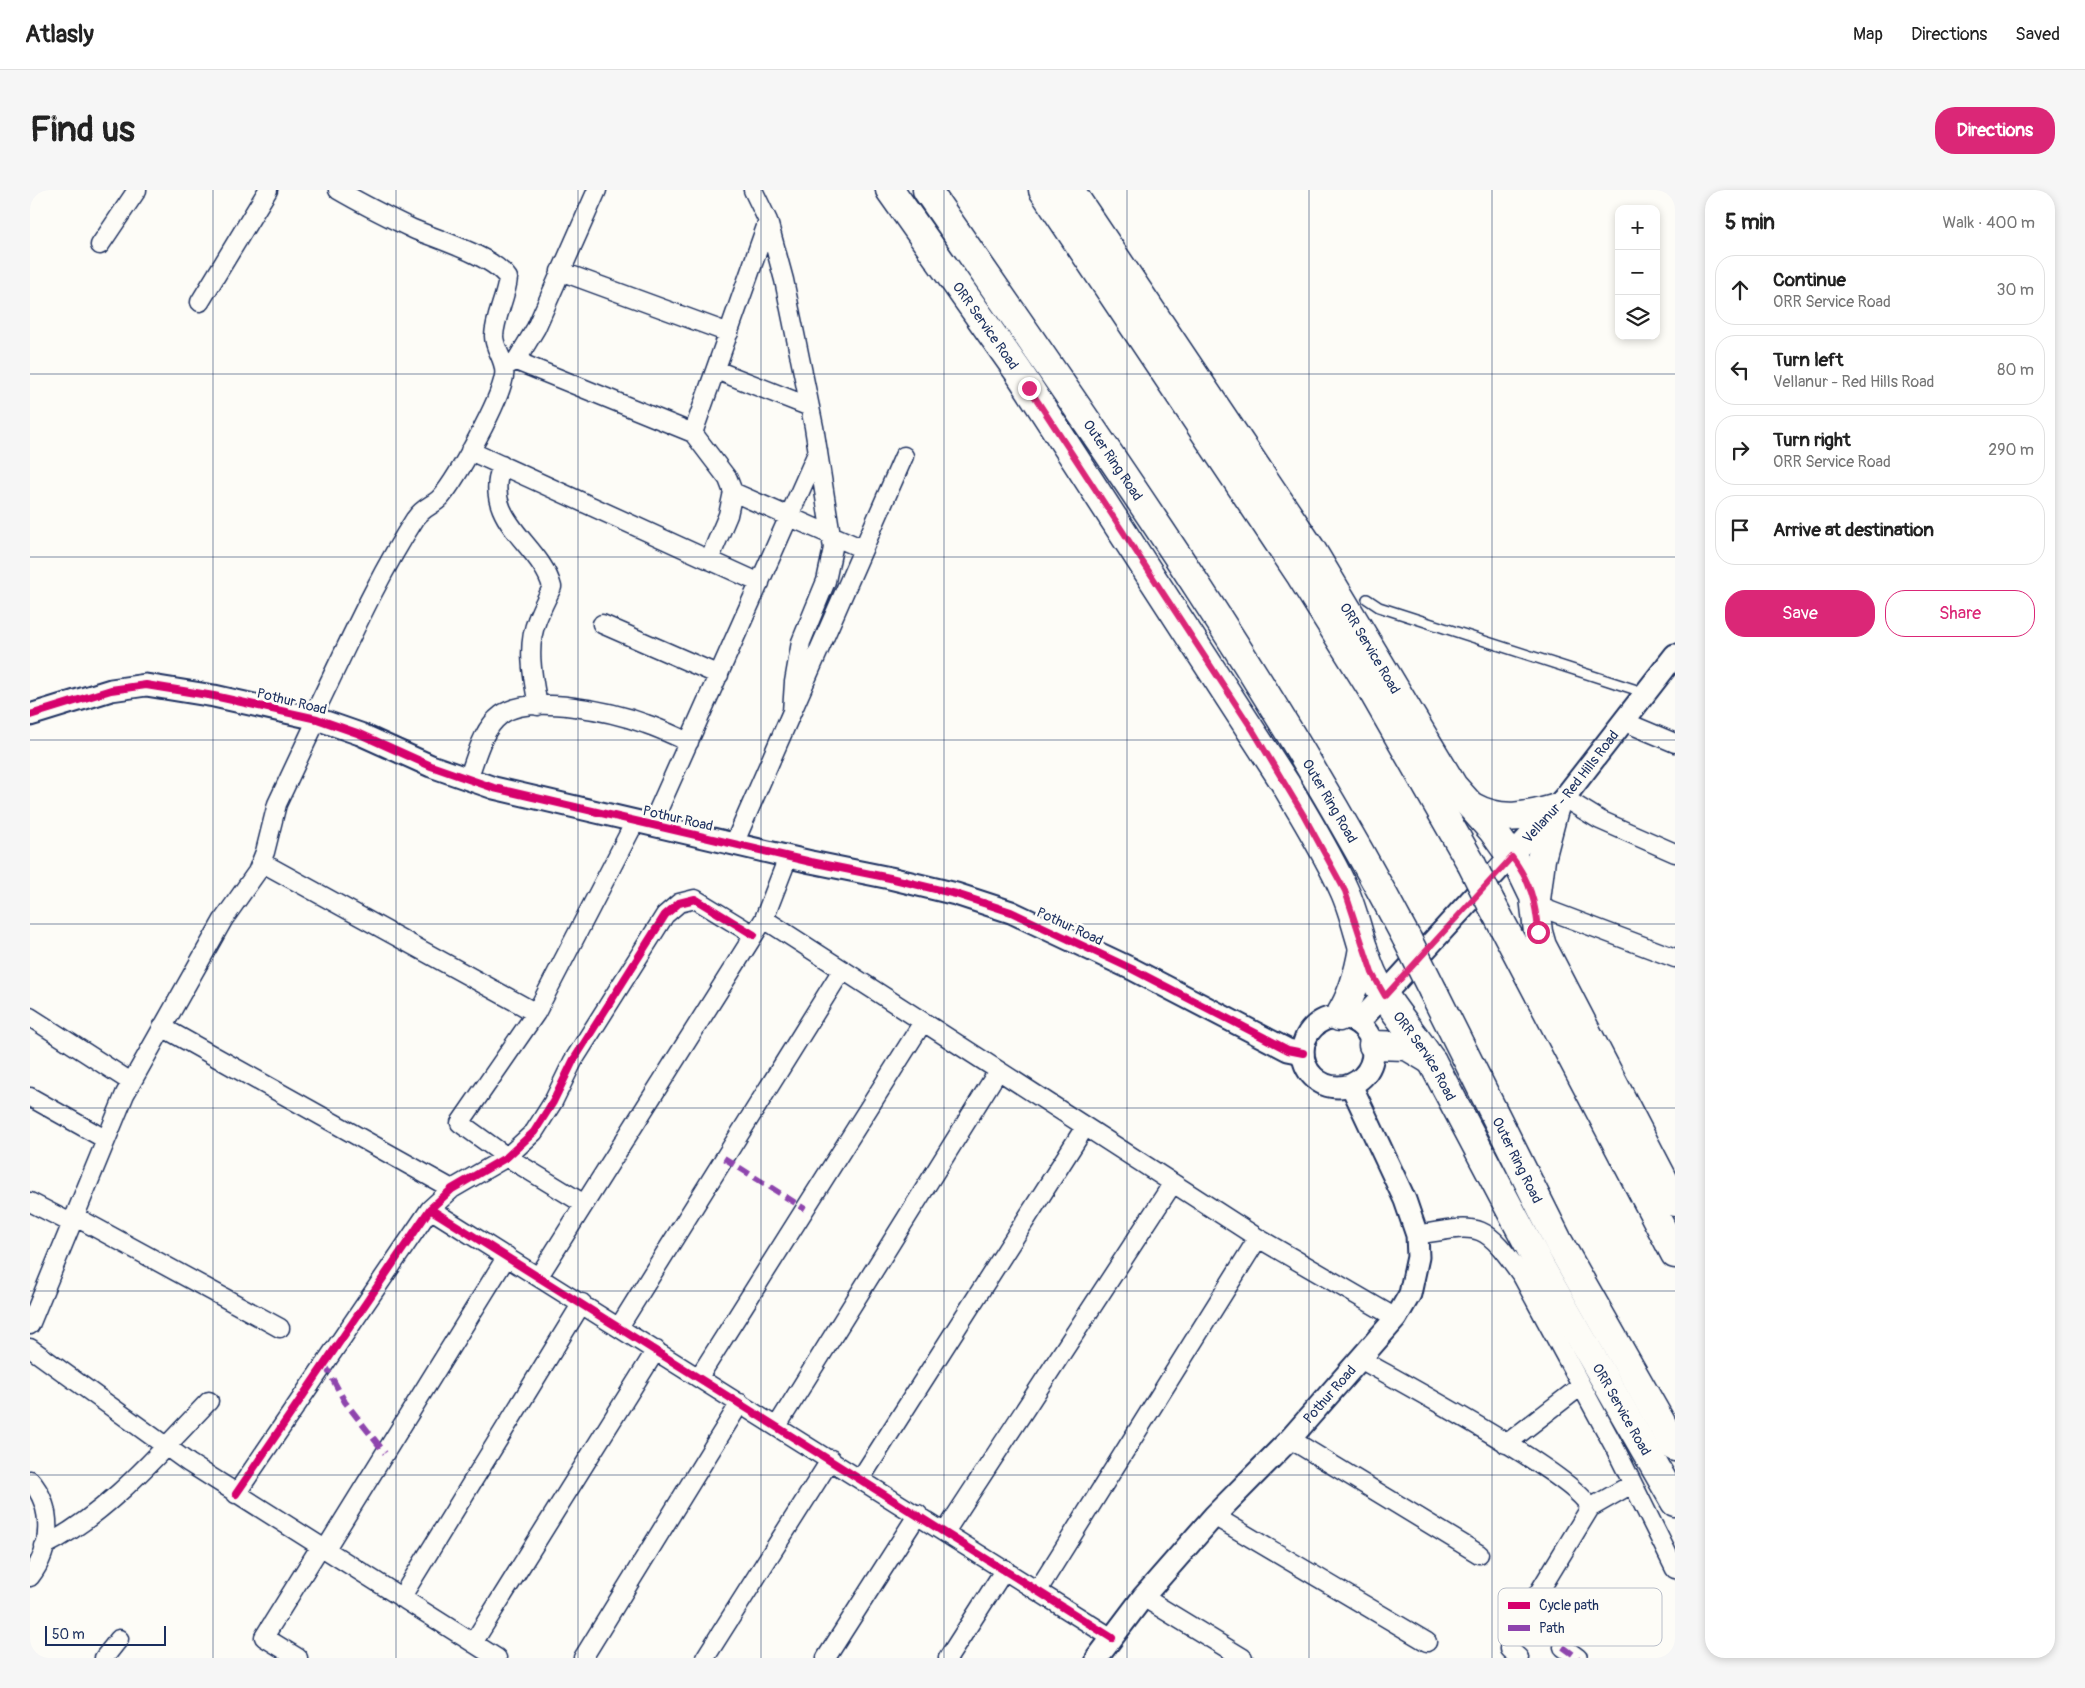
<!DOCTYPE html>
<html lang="en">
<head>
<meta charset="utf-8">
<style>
  body { margin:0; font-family:Pangolin,sans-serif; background:#f6f6f6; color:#222 }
  .controls { position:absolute; right:15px; top:15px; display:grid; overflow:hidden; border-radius:10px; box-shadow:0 2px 8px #0003 }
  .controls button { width:45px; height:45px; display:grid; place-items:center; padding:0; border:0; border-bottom:1px solid #e0e0e0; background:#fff; color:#222; font:25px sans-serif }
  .scale { position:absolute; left:15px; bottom:12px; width:121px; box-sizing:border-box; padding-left:5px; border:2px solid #1b2f5e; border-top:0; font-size:14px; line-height:18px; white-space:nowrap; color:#1b2f5e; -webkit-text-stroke:4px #fdfcf7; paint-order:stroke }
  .stop { position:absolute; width:15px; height:15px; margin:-11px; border:4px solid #db2777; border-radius:50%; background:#fff }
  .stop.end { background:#db2777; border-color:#fff; box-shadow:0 1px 5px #0008 }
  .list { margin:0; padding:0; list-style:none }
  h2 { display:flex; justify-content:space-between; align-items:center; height:65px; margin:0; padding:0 20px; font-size:21px }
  h2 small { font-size:16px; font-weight:400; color:#767676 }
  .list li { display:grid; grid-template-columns:32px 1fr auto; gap:15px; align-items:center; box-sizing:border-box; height:70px; margin:0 10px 10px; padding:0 10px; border:1px solid #e0e0e0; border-radius:20px }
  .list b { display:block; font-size:19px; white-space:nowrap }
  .list p { margin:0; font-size:16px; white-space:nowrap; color:#767676 }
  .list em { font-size:16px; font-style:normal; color:#767676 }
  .actions { display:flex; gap:10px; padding:15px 20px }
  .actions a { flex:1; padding:11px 0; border:1px solid #db2777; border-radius:20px; text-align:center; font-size:18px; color:#db2777 }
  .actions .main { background:#db2777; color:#fff }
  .icon { flex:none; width:28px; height:28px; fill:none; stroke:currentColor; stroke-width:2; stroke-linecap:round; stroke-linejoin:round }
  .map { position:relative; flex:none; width:1645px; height:1468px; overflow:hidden; border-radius:20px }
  header { display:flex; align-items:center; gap:30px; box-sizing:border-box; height:70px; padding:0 25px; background:#fff; border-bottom:1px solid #e0e0e0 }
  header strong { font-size:24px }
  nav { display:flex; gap:28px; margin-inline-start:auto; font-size:18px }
  .intro { display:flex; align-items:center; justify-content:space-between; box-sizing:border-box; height:120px; padding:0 30px }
  h1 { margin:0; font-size:35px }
  .button { padding:12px 22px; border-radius:20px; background:#db2777; color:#fff; font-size:18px; font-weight:700 }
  main { display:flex; gap:30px; padding:0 30px }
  aside { flex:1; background:#fff; border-radius:20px; box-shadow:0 2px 8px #0003 }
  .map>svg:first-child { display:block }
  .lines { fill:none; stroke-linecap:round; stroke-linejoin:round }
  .service-casing { stroke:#1b2f5e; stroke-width:12 }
  .minor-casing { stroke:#1b2f5e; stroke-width:21 }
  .tertiary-casing { stroke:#1b2f5e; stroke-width:25 }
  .primary-casing { stroke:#1b2f5e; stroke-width:31 }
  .motorway-casing { stroke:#1b2f5e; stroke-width:31 }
  .service { stroke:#fdfcf7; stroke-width:9 }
  .minor { stroke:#fdfcf7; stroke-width:18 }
  .tertiary { stroke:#fdfcf7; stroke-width:21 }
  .primary { stroke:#fdfcf7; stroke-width:28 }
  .motorway { stroke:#fdfcf7; stroke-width:28 }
  .motorway-bridge-casing { stroke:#1b2f5e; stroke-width:31; stroke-linecap:butt }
  .motorway-bridge { stroke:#fdfcf7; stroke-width:28 }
  .quiet { stroke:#8e44ad; stroke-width:6; stroke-dasharray:12 6; stroke-linecap:butt }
  .cycleway-casing { stroke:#fdfcf7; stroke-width:11 }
  .cycleway { stroke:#d6006c; stroke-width:8 }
  .route { stroke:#db2777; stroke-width:6 }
  .grid { fill:none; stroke:#1b2f5e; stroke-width:1; stroke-opacity:0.55 }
  .labels { text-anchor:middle; stroke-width:5; stroke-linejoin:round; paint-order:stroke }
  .street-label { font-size:14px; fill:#1b2f5e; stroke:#fdfcf7 }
  .key { fill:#fdfcf7; stroke:#b9bec9; stroke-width:1 }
  .key-label { font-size:14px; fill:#1b2f5e }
</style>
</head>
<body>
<header>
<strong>Atlasly</strong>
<nav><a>Map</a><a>Directions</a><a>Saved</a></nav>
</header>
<div class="intro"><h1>Find us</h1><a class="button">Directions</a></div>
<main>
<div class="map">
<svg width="1645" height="1468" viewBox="0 0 1645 1468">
  <rect width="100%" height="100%" fill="#fdfcf7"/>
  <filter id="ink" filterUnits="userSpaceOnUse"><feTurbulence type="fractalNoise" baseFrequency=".02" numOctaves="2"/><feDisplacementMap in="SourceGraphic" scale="10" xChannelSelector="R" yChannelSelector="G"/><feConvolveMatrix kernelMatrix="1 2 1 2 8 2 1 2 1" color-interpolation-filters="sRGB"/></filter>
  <g filter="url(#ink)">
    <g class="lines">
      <g class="service-casing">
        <path id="service" d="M1337,409L1349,417L1616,503"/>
      </g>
      <g class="minor-casing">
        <path id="minor" d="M723,0L738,31L754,90L784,237L803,358L796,391L771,452L764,492L762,522
          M70,55L107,0
          M530,81L699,143
          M170,112L238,0
          M486,171L663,243L698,289L703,302L698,325L679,370
          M477,175L486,171L506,138L567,0
          M686,180L780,217
          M663,243L738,31
          M440,261L730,393
          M472,275C450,330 511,354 522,397C517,408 511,419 507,430C496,457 503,488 508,516
          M703,302L833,359
          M572,434L689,485
          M282,528C315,461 345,391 385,329C394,316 403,316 411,307C428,287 470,211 474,186C477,171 464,160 464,146C465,126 476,108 478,88C463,66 409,50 383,39C358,27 332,14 308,0
          M1595,532L1645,553
          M438,589C446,568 452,539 471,525C500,503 584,522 616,534C631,539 645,546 659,552
          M1534,608L1570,630L1645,663
          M622,634L788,261
          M704,654L874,266
          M231,672L506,823
          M1505,715L1645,768
          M734,729L1228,1048L1366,1128
          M0,827L101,892
          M132,837L422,999
          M0,907L75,949
          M0,1012L41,1033
          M554,1014L477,967L430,933L506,823L606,630
          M400,1019L1082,1448
          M44,1026L250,1138
          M1387,1045C1451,1034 1453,1031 1492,1086L1585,1258L1645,1379
          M509,1086L734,729L758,667
          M0,1135L95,904L193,730L227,682L235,662L247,614L287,529
          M589,1137L812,780
          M0,1158L159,1273L467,1468
          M1330,1169C1370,1192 1547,1286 1560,1318
          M669,1187L893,832
          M747,1236L968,881
          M1260,1249L1449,1364
          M1476,1254L1551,1196
          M831,1288L1055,937
          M0,1290C24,1317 22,1359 0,1387
          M206,1304L400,1019L422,999L477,967L504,942L523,912L543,871L635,725L649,713L665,709L724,745
          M1184,1326L1397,1452
          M915,1342L1143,993
          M14,1356C78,1324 130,1262 179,1211
          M295,1360L477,1066
          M1008,1400L1228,1048
          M1113,1407L1213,1468
          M371,1408L552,1113
          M443,1453L626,1160
          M1533,1457L1548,1468
          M74,1468L89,1449
          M268,1468L234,1447L290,1357
          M553,1468L710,1213
          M675,1468L801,1269
          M796,1468L888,1324
          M918,1468L975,1379
          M1489,1468L1479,1459L1481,1448L1560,1318L1602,1294"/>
      </g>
      <g class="tertiary-casing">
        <g id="tertiary">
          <path d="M0,525L81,500L116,495L184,506L287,529L330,544L401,576L464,598L781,672L860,688L926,704L981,722L1102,779L1258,860L1273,863"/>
          <circle cx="1308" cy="862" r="35"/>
          <path id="s1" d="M1328,833L1534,608L1645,465"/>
          <path id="s2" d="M1067,1468L1113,1407L1184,1326L1260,1249L1366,1128L1380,1104L1388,1067L1387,1045L1375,1010L1321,895"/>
        </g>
      </g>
      <g class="primary-casing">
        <g id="primary">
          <path id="s3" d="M860,0L988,181L1255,593C1275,628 1297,662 1314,700C1326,726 1330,756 1342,783C1357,816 1385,844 1404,875L1511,1078L1645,1312"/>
          <path id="s4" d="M1040,0L1281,359L1423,596L1463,641L1491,680L1504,707L1508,742L1512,756L1645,1012"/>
          <path d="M1443,617C1470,632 1496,627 1524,619"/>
          <path d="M1506,710L1511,669L1524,619"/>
          <path d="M1309,827C1323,805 1329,783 1333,758"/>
          <path d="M1343,855L1377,856L1402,871"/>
        </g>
      </g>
      <g class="motorway-casing">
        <g id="motorway">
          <path id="s5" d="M897,0C1066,244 1239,487 1377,749"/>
          <path d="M1013,0L1271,386L1341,498L1441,673"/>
          <path d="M1461,713L1645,1064"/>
          <path id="s6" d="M1403,801L1529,1053L1645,1257"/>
        </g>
      </g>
      <use href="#service" class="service"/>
      <use href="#minor" class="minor"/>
      <use href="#tertiary" class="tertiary"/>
      <use href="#primary" class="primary"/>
      <use href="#motorway" class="motorway"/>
      <g class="motorway-bridge-casing">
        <path id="motorway-bridge" d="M1441,673L1461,713
          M1377,749L1403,801"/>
      </g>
      <use href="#motorway-bridge" class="motorway-bridge"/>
      <path class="quiet" d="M694,968L775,1019
        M294,1173L315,1212L355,1263
        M1533,1457L1548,1468"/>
      <g class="cycleway-casing">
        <path id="cycleway" d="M0,525L81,500L116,495L184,506L287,529L330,544L401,576L464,598L781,672L860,688L926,704L981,722L1102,779L1258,860L1273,863
          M400,1019L1082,1448
          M206,1304L400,1019L422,999L477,967L504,942L523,912L543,871L635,725L649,713L665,709L724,745"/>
      </g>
      <use href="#cycleway" class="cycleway"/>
    </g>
  </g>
  <g class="lines" filter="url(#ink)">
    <path class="route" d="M999,198L1222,539L1273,624L1315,701L1342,783L1355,806L1482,667C1500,691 1506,712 1508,742"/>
  </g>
  <path class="grid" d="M183,0V1468M366,0V1468M548,0V1468M731,0V1468M914,0V1468M1097,0V1468M1279,0V1468M1462,0V1468M0,184H1645M0,367H1645M0,550H1645M0,734H1645M0,918H1645M0,1101H1645M0,1285H1645"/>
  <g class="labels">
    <g class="street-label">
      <text dy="5" stroke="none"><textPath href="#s3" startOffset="166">ORR Service Road</textPath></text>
      <text dy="5" stroke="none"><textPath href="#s5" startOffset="328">Outer Ring Road</textPath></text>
      <text dy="5" stroke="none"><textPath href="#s4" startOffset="548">ORR Service Road</textPath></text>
      <text transform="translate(262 511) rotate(14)" y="5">Pothur Road</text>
      <text dy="5" stroke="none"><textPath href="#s1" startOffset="318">Vellanur - Red Hills Road</textPath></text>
      <text dy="5" stroke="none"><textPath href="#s5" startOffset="732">Outer Ring Road</textPath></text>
      <text transform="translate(648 628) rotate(13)" y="5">Pothur Road</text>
      <text transform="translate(1040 736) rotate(25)" y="5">Pothur Road</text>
      <text dy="5" stroke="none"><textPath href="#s3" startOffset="1021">ORR Service Road</textPath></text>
      <text dy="5" stroke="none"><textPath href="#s6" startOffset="189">Outer Ring Road</textPath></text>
      <text dy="5" stroke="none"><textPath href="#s2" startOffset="352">Pothur Road</textPath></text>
      <text dy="5" stroke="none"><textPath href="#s3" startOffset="1426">ORR Service Road</textPath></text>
    </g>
  </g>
  <rect x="1468" y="1398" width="164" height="58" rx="8" class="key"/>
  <rect x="1478" y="1412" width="22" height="7" fill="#d6006c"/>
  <rect x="1478" y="1435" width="22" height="6" fill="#8e44ad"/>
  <g class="key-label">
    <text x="1509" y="1420">Cycle path</text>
    <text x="1509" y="1443">Path</text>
  </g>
</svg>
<div class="controls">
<button>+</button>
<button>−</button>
<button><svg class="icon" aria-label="layers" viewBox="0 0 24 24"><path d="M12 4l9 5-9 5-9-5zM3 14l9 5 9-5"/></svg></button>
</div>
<div class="scale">50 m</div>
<div class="stop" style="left:1508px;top:742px"></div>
<div class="stop end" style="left:999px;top:198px"></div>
</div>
<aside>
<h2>5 min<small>Walk · 400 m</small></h2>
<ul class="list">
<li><svg class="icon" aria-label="ahead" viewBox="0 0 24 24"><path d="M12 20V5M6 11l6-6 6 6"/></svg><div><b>Continue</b><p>ORR Service Road</p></div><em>30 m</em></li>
<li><svg class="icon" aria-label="left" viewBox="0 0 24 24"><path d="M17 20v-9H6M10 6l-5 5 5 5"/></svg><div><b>Turn left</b><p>Vellanur - Red Hills Road</p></div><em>80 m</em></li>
<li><svg class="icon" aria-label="right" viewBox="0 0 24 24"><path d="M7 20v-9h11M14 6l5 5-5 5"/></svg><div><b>Turn right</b><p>ORR Service Road</p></div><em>290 m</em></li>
<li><svg class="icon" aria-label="arrive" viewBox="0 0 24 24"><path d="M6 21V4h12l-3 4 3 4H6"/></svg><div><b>Arrive at destination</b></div></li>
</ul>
<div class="actions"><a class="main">Save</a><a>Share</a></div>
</aside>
</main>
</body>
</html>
